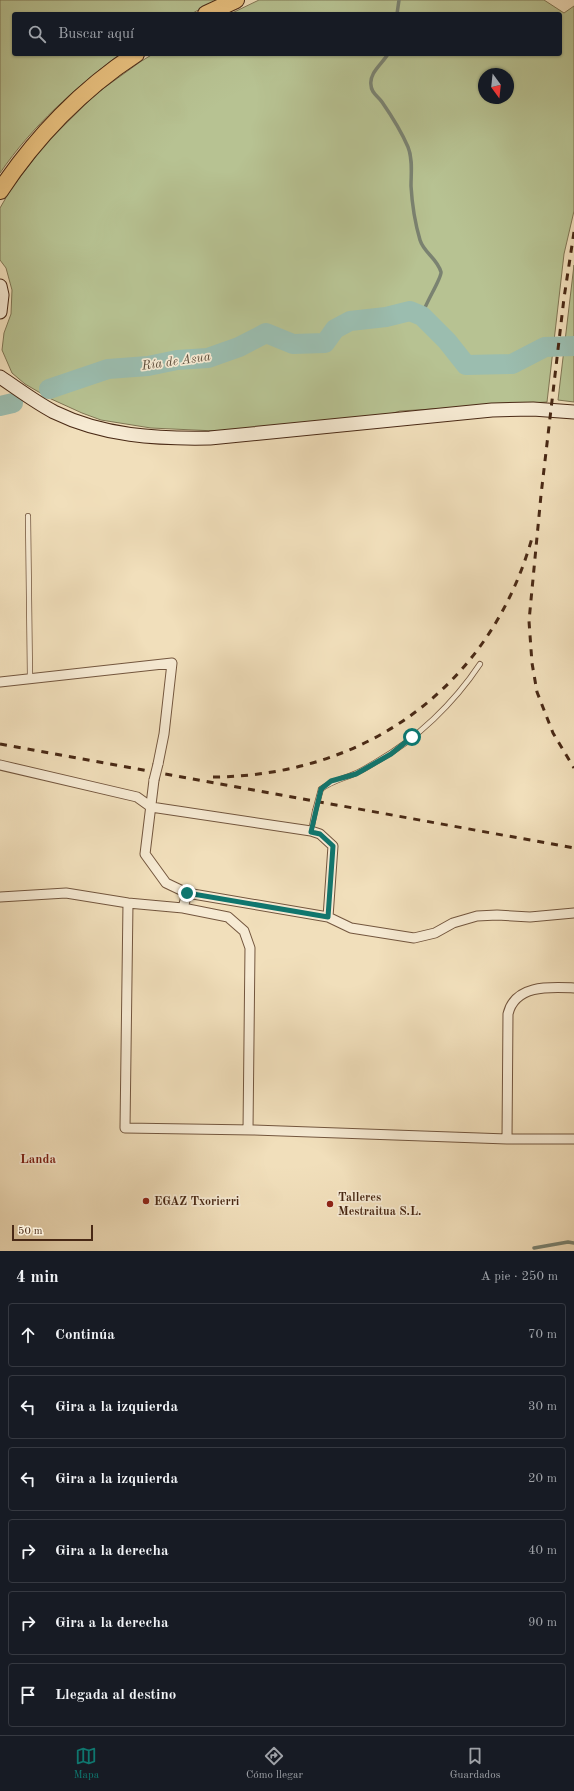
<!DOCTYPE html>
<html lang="es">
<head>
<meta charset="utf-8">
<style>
  body { margin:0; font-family:"Old Standard TT",serif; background:#242831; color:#f1f3f6 }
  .compass { position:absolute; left:478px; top:68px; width:36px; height:36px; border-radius:50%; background:#171b24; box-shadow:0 1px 3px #0004; rotate:165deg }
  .scale { position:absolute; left:12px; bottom:10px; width:81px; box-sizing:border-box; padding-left:4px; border:2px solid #492915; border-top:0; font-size:11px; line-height:14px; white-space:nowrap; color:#492915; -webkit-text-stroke:3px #f6ead3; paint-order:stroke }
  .stop { position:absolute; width:12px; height:12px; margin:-9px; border:3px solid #0f766e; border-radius:50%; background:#fff }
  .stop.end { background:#0f766e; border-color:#fff; box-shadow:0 1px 4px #0008 }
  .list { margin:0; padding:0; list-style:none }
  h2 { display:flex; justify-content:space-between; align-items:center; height:52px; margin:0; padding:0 16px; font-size:17px }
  h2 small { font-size:13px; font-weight:400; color:#9ea1a6 }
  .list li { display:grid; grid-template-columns:26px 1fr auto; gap:12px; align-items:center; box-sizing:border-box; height:64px; margin:0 8px 8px; padding:0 8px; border:1px solid #363941; border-radius:4px }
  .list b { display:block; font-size:15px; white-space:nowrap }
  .list em { font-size:13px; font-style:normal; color:#9ea1a6 }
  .icon { flex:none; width:22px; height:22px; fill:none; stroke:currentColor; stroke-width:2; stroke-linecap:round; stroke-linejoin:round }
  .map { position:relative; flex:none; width:574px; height:1251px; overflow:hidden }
  .search { position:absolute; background:#171b24; box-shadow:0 1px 3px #0004; left:12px; right:12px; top:12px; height:44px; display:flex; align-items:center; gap:10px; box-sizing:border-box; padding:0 14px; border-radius:4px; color:#9ea1a6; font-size:15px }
  .sheet { height:484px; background:#171b24 }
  nav { display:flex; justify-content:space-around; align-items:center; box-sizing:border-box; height:56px; border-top:1px solid #363941; background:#171b24; font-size:11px; color:#9ea1a6 }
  nav a { display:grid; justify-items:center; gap:2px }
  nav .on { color:#0f766e }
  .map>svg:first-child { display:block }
  .green { fill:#b7c292; stroke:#807654; fill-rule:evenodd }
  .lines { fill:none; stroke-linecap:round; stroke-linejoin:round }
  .stream { stroke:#7a8271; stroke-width:3.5 }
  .river { stroke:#9bbdaf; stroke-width:20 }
  .lane-casing { stroke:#73563e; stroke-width:6 }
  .street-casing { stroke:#73563e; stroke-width:11 }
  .secondary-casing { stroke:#492915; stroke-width:15 }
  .highway-casing { stroke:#492915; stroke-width:18 }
  .lane { stroke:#f6ead3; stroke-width:4.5 }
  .street { stroke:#f6ead3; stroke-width:9 }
  .secondary { stroke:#f6ead3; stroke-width:13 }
  .highway { stroke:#e8c07e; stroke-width:16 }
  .rail { stroke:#492915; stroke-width:3; stroke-dasharray:7 7; stroke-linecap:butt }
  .lane-bridge-casing { stroke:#73563e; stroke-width:6; stroke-linecap:butt }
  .street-bridge-casing { stroke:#73563e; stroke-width:11; stroke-linecap:butt }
  .lane-bridge { stroke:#f6ead3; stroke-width:4.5 }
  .street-bridge { stroke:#f6ead3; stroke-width:9 }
  .route { stroke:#0f766e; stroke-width:5 }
  .poi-dot { fill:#8f2418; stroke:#f6ead3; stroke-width:1.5 }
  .labels { text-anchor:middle; stroke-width:3.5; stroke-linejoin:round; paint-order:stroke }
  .poi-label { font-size:12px; font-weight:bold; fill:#492915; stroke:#f6ead3; text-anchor:start }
  .water-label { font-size:13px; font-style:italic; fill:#5e4e3c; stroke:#f6ead3 }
  .neighbourhood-label { font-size:13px; font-weight:bold; fill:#7a1f14; stroke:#f6ead3 }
</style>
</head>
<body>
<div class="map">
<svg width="574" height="1251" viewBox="0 0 574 1251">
  <rect width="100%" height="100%" fill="#f1dfbb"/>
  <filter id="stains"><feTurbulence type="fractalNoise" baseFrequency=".005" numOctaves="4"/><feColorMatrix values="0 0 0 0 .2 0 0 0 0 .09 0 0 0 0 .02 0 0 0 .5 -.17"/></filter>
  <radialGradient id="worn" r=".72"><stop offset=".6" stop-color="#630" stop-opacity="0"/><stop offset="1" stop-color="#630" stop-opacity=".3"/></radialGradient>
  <path class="green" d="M0,0H217L191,14H14V54H120C74,89 33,125 0,173Z
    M259,0H544L564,13L574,6V211L564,254L547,402L400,411L387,415L268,427L216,431L151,428L101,420L82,413L49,398L25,384L12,373L2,350L4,333L11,314L12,290L6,268L0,260V208L11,189L46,143L97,93L140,62L153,54H560V14H230ZM484,74H508V98H484Z
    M574,265V402L558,400Z"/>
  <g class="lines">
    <path class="stream" d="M397,14L399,0
      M388,54C382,64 369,73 371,85C371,93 378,96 382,102C391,115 402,133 408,147C413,159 411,173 411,186C412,203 415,223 420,240C424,253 437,258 441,272C442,278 424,305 422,316
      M534,1248L568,1242L574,1243"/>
    <path class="river" d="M49,389L108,369L148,366L177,360L208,358L239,347L266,333L293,344L325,343L335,329L350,321L386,317L410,311L422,316L447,341L466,365L512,364L545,347L574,346
      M0,406L13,403"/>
    <g class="lane-casing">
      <path id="lane" d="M28,516L30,678
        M321,789C332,781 342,779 354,774C362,771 369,766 376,762C417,739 454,703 480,664
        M311,831L315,811"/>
    </g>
    <g class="street-casing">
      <path id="street" d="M0,682L172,663L164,734L158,764
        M0,765L137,797L151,807L311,831L320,834L333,846L328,917L187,893
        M154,780L145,854L166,883L187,893L183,908
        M0,897L66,893L128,903L183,908L228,917L244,931L250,948L248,1130
        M128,903L125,1128L253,1130L507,1139H574
        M328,917L351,928L414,938L435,933L453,923L477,916L497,915L530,917L574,913
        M507,1139L508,1014C515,984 551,987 574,988"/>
    </g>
    <g class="secondary-casing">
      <path id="secondary" d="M0,286L2,295L0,312
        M0,377C18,389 35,402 54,412C103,436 156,439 210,438L492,410L533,409L574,412"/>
    </g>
    <g class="highway-casing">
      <path id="highway" d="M206,14L236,0
        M0,191C35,138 82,89 136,54"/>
    </g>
    <use href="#lane" class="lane"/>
    <use href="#street" class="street"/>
    <use href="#secondary" class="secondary"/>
    <use href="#highway" class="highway"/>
    <path class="rail" d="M574,232L564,298L541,495L529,621L532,663L537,692L553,733L574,768
      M0,744L574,848
      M213,777C366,776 490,687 532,538"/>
    <g class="lane-bridge-casing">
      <path id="lane-bridge" d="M315,811L321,789"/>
    </g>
    <g class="street-bridge-casing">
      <path id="street-bridge" d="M154,780L158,764"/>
    </g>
    <use href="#lane-bridge" class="lane-bridge"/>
    <use href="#street-bridge" class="street-bridge"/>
  </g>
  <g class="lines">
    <path class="route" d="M187,893L328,917L333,846L320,834L311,832L321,789L331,781L356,774L391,754L412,737"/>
  </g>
  <g class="poi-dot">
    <circle cx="146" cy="1201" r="4"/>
    <circle cx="330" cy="1204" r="4"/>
  </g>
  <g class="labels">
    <g class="poi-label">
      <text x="338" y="1201">Talleres<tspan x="338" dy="14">Mestraitua S.L.</tspan></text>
      <text x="154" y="1205">EGAZ Txorierri</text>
    </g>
    <g class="water-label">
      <text transform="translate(176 360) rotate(-8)" y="5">Ría de Asua</text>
    </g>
    <g class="neighbourhood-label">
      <text x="38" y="1163">Landa</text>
    </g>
  </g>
  <rect width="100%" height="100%" filter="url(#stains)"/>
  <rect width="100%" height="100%" fill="url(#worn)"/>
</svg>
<svg class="compass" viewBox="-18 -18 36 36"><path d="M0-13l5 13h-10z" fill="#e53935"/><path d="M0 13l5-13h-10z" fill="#9ea1a6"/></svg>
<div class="scale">50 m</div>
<div class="stop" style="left:412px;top:737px"></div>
<div class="stop end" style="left:187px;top:893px"></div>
<div class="search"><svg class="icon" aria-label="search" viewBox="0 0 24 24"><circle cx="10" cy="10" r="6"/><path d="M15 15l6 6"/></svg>Buscar aquí</div>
</div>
<section class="sheet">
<h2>4 min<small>A pie · 250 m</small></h2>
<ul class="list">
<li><svg class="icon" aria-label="ahead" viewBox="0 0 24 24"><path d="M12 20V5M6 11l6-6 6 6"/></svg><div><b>Continúa</b></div><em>70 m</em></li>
<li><svg class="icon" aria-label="left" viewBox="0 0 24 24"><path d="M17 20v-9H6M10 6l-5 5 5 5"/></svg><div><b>Gira a la izquierda</b></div><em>30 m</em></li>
<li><svg class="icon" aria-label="left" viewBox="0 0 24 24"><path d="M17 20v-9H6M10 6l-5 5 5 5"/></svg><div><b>Gira a la izquierda</b></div><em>20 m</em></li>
<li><svg class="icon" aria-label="right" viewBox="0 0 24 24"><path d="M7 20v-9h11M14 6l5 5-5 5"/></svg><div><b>Gira a la derecha</b></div><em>40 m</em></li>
<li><svg class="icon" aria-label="right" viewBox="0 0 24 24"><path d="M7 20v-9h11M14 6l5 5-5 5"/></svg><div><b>Gira a la derecha</b></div><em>90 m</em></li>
<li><svg class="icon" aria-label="arrive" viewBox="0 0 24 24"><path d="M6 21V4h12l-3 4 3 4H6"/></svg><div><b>Llegada al destino</b></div></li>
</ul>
</section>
<nav>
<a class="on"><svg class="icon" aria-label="map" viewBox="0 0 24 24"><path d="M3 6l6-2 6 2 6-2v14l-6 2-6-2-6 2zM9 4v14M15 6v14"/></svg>Mapa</a>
<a><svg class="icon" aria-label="directions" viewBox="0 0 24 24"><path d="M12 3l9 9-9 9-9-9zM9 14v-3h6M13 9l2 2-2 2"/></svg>Cómo llegar</a>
<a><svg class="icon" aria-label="saved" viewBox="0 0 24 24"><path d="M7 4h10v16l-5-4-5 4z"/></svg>Guardados</a>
</nav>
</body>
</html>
